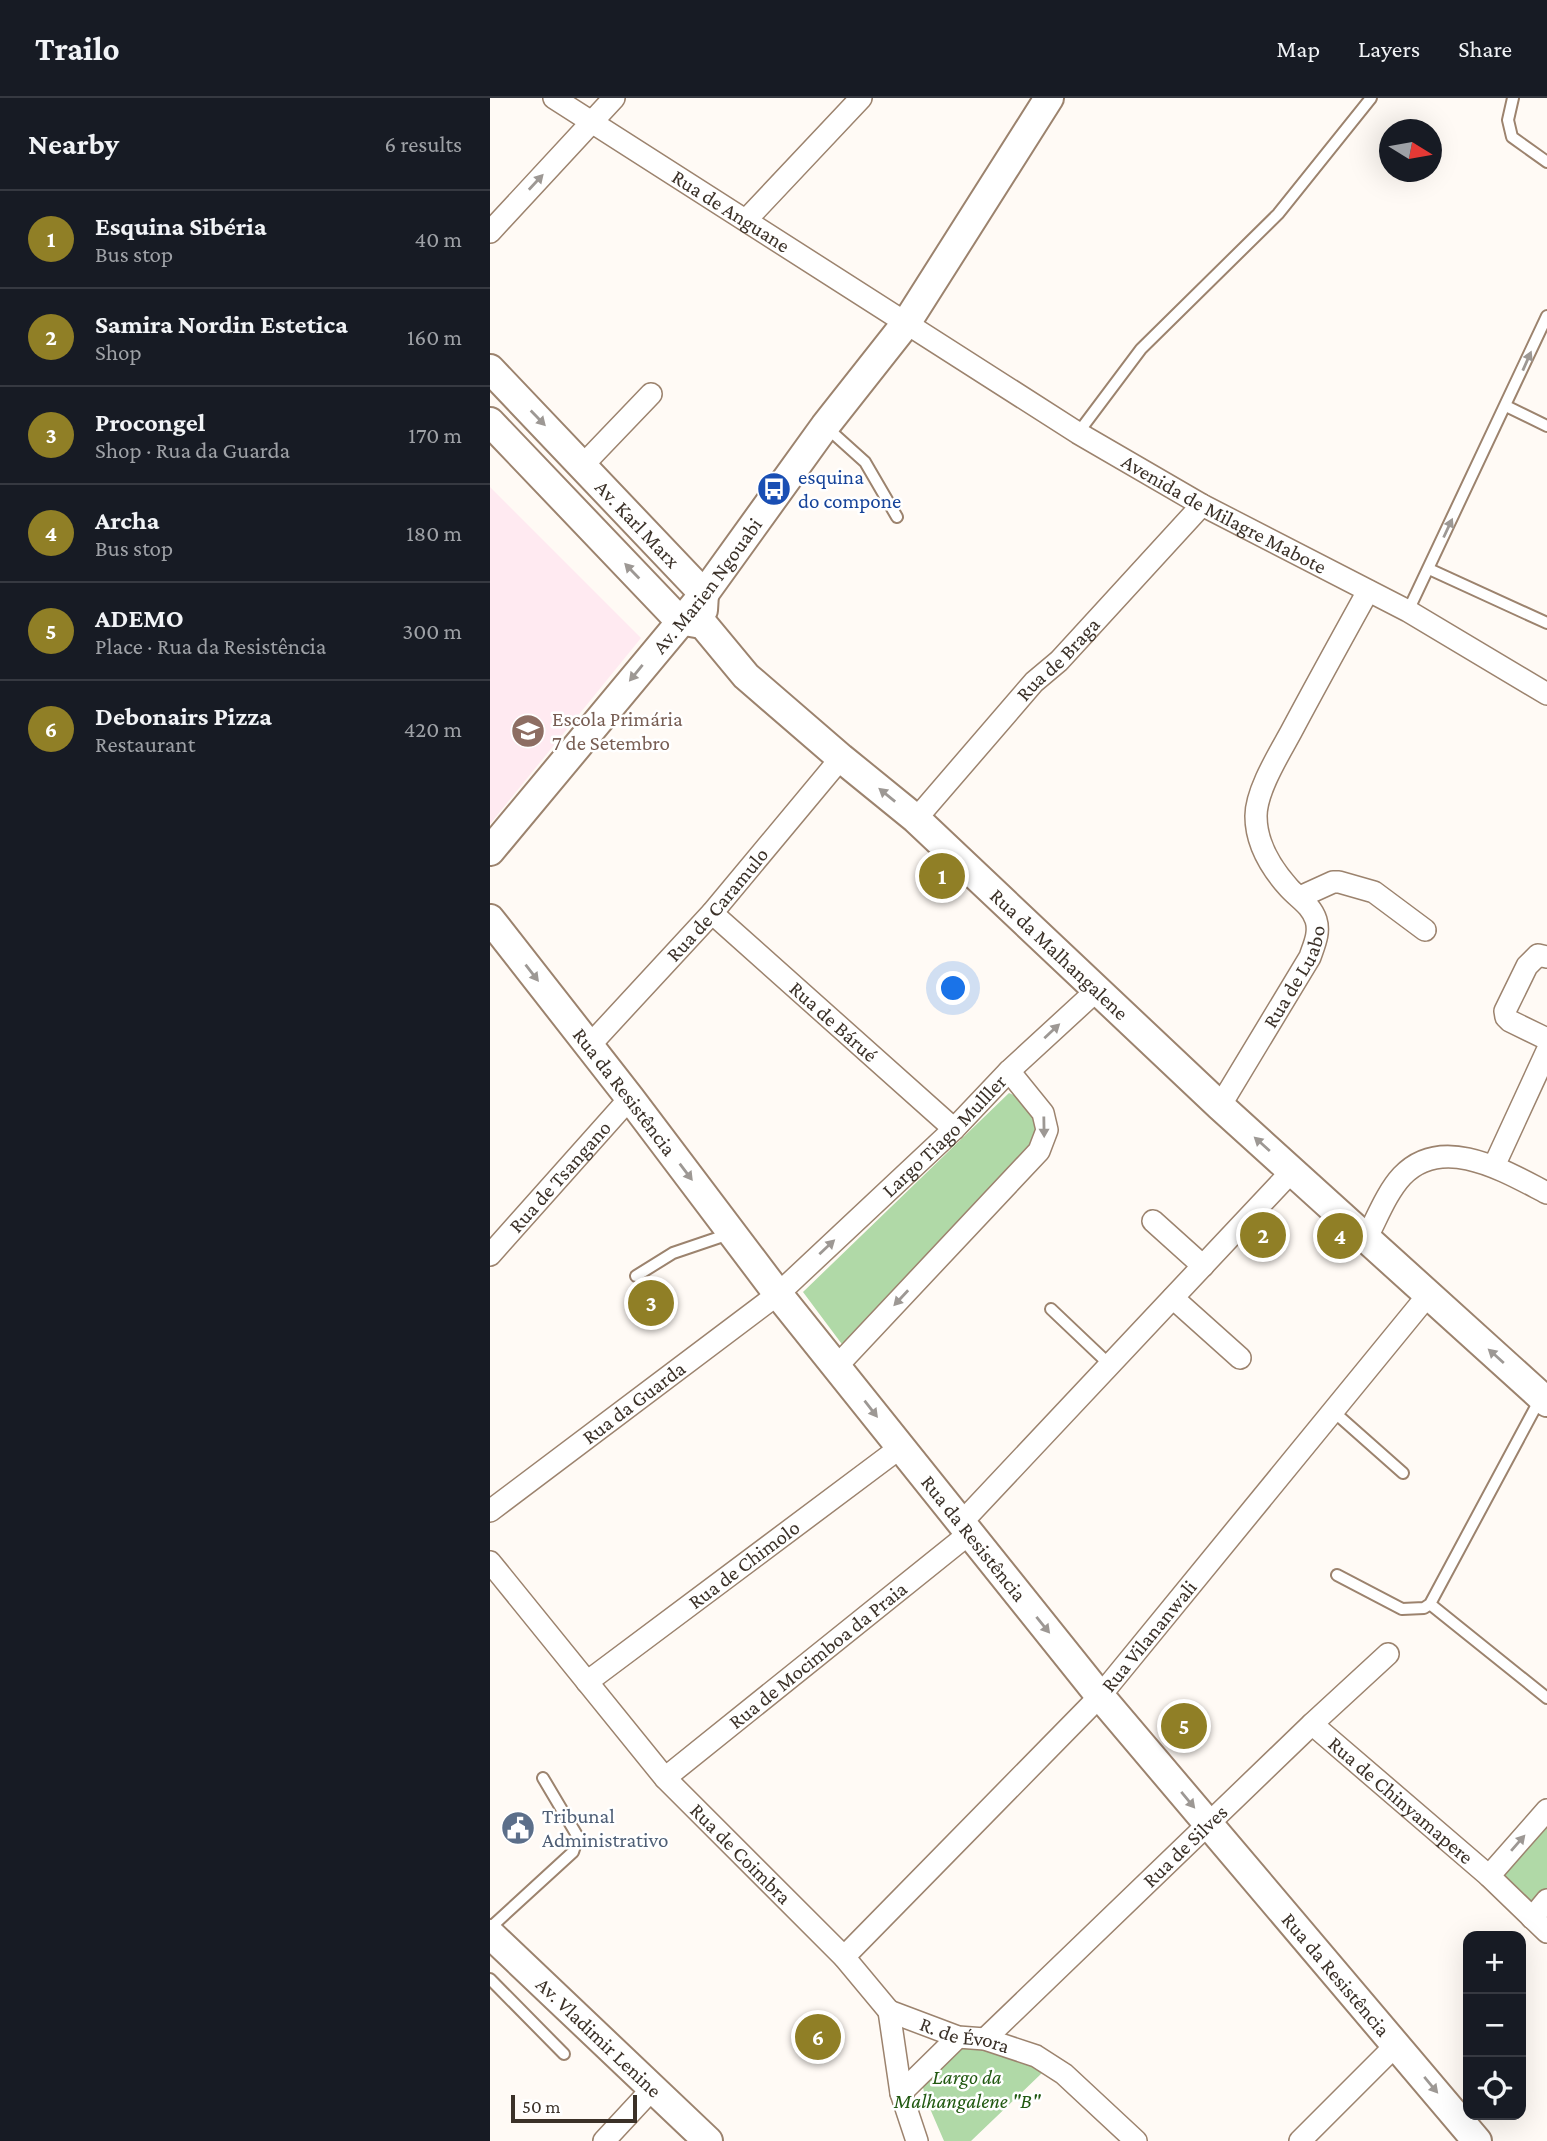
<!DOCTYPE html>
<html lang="en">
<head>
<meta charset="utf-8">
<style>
  body { margin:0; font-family:"Crimson Pro",serif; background:#20242c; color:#f1f3f6 }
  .controls { position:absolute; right:21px; bottom:21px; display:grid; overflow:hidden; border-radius:14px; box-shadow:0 7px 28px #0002 }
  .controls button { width:63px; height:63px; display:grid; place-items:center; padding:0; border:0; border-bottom:2px solid #363941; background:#171b24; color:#f1f3f6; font:35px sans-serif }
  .compass { position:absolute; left:889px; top:21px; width:63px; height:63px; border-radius:50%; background:#171b24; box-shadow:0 7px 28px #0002; rotate:101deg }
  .scale { position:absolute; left:21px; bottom:18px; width:126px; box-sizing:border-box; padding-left:7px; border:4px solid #3b3128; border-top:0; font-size:19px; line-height:24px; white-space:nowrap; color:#3b3128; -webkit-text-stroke:5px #fff; paint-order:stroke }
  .you { position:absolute; left:464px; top:891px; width:24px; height:24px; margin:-18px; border:5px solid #fff; border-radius:50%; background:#1a73e8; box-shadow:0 0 0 10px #1a73e833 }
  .badge { display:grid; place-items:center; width:46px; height:46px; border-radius:50%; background:#907f26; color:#fff; font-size:23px; font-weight:700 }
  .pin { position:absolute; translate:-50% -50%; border:4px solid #fff; box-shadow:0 2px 7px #0006 }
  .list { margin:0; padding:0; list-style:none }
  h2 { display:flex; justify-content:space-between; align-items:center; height:91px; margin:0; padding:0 28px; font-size:30px }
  h2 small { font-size:23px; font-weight:400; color:#9ea1a6 }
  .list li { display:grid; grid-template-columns:46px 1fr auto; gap:21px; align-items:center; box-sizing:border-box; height:98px; padding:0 28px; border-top:2px solid #363941 }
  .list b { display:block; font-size:26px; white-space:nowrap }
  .list p { margin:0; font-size:23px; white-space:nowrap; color:#9ea1a6 }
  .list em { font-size:23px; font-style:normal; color:#9ea1a6 }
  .icon { flex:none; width:38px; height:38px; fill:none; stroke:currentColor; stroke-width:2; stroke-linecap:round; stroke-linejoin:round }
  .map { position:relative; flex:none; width:1057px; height:2043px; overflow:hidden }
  header { display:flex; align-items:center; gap:42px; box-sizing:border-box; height:98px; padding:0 35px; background:#171b24; border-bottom:2px solid #363941 }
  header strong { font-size:33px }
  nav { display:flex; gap:38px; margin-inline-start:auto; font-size:24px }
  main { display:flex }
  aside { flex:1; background:#171b24 }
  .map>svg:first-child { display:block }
  .education { fill:#ffeaf1 }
  .green { fill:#b0d9a7 }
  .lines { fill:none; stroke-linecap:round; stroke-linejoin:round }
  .lane-casing { stroke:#9c836e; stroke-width:14 }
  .street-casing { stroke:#9c836e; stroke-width:24 }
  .secondary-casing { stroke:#9c836e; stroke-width:32 }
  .lane { stroke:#fff; stroke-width:10 }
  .street { stroke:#fff; stroke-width:21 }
  .secondary { stroke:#fff; stroke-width:28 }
  .oneway { fill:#9d9894 }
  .labels { text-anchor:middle; stroke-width:5; stroke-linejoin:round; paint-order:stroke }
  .street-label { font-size:21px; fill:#3b3128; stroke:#fff }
  .transit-label { font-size:21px; fill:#164399; stroke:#fff; text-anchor:start }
  .education-label { font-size:21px; fill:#785e54; stroke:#fff; text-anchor:start }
  .service-label { font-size:21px; fill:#4e5e75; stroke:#fff; text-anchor:start }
  .park-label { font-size:21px; font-style:italic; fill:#215911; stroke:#fff }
</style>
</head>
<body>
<header>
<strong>Trailo</strong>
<nav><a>Map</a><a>Layers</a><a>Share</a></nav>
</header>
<main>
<aside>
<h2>Nearby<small>6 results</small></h2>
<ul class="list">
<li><span class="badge">1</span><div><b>Esquina Sibéria</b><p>Bus stop</p></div><em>40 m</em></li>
<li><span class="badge">2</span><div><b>Samira Nordin Estetica</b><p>Shop</p></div><em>160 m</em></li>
<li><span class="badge">3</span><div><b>Procongel</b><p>Shop · Rua da Guarda</p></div><em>170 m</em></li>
<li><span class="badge">4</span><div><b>Archa</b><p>Bus stop</p></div><em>180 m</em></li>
<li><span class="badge">5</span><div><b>ADEMO</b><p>Place · Rua da Resistência</p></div><em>300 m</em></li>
<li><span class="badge">6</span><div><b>Debonairs Pizza</b><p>Restaurant</p></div><em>420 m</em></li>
</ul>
</aside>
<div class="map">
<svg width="1057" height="2043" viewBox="0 0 1057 2043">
  <rect width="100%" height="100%" fill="#fffaf5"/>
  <path class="education" d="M0,389L151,540L0,726Z"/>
  <path class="green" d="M519,995L537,1003L544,1010L547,1038L354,1249L313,1194Z
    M1057,1712V1802L1042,1820L999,1778Z
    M470,1944L526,1958L553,1974L481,2043H454L435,1999L431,1979Z"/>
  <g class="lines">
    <g class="lane-casing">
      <path id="lane" d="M1023,0L1018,22L1022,39L1057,64
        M1016,308L1057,328
        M335,328L375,364L407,419
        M588,335L651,251L788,116L881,0
        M939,471L1057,525
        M918,513L1057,218
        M146,1178L183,1155L239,1136
        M561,1211L620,1267
        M843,1313L913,1375
        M847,1477L912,1511L934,1510L940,1506L1050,1301
        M940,1506L1057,1600
        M0,1830L83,1754L88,1739L53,1680
        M0,1881L74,1956"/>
    </g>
    <g class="street-casing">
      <g id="street">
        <path id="s1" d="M64,0L588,335L712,407L918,513L1057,596"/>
        <path d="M257,121L371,0"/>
        <path d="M0,134L124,0"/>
        <path d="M93,367L161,296"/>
        <path id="s2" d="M426,721L544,584L569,563L712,407"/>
        <path d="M810,799L843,784H849L884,794L935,832"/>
        <path id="s3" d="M222,815L464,1031"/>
        <path d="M1057,859L1048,857L1037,868L1015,913L1016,919L1020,923L1057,941"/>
        <path id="s4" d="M99,948L222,815L351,660"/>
        <path id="s5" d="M730,1008L820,859C824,847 830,835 826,822C821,807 809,801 799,790C781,770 766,745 766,718C766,693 789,656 801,634C826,587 852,540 878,493"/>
        <path d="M1004,1068L1057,953"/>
        <path d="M663,1123L713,1168"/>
        <path d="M877,1139C887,1120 897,1094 912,1078C953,1035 1016,1074 1057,1095"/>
        <path id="s6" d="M0,1157L140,1000"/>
        <path d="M683,1200L750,1260"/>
        <path d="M347,1268L549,1053L557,1032L553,1015L519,973"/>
        <path id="s7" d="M0,1413L288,1196L464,1031L519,973L606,893"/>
        <path d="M472,1424L802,1073"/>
        <path id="s8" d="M0,1464L175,1680L354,1859L399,1913"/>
        <path id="s9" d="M97,1584L411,1349"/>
        <path id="s10" d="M822,1626L999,1778L1057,1834"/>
        <path id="s11" d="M175,1680L480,1435"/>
        <path d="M999,1778L1057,1712"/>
        <path d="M1042,1820L1057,1802"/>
        <path id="s12" d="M354,1859L610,1598L938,1197"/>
        <path id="s13" d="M399,1913L468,1939L495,1941L546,1958L574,1976L646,2043"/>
        <path d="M399,1913L411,1995L427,2043"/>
        <path id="s14" d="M495,1941L822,1626L898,1556"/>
        <path d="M411,1995L468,1939"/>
        <path d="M114,2043L164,1989"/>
        <path d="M810,2043L907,1946"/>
      </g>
    </g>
    <g class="secondary-casing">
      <g id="secondary">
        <path id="s15" d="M0,271L214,496L213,512"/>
        <path d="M0,324L189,522L206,525"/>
        <path id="s16" d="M212,525L256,578L351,660L426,721L730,1008L1057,1304"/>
        <path id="s17" d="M0,753L214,496L335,328L417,224L559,0"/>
        <path id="s18" d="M0,821L140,1000L288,1196L610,1598L987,2043"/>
        <path id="s19" d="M0,1836L218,2043"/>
      </g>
    </g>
    <use href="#lane" class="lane"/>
    <use href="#street" class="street"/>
    <use href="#secondary" class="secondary"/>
  </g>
  <defs><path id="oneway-solid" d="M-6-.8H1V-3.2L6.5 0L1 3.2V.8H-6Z" transform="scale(1.75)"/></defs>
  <g class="oneway">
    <use href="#oneway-solid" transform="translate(46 84) rotate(-47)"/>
    <use href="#oneway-solid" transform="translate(1037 263) rotate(-66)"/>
    <use href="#oneway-solid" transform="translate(48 320) rotate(46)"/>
    <use href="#oneway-solid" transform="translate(958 430) rotate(-65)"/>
    <use href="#oneway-solid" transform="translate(142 473) rotate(-134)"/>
    <use href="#oneway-solid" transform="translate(146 575) rotate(129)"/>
    <use href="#oneway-solid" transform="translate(397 697) rotate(-141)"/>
    <use href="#oneway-solid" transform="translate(42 875) rotate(52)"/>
    <use href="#oneway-solid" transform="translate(562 933) rotate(-43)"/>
    <use href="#oneway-solid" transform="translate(554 1029) rotate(89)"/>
    <use href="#oneway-solid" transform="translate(772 1046) rotate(-138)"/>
    <use href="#oneway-solid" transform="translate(196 1074) rotate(53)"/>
    <use href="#oneway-solid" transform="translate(337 1149) rotate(-43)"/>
    <use href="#oneway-solid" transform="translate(411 1200) rotate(133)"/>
    <use href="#oneway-solid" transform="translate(1006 1258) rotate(-138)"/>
    <use href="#oneway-solid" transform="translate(381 1311) rotate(52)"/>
    <use href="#oneway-solid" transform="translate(553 1527) rotate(51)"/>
    <use href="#oneway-solid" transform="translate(698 1702) rotate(50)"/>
    <use href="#oneway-solid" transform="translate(1028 1745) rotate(-49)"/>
    <use href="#oneway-solid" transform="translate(941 1987) rotate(50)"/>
  </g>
  <defs>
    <g id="bus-disc" transform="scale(1.75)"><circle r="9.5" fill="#1a4fb4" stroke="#fff"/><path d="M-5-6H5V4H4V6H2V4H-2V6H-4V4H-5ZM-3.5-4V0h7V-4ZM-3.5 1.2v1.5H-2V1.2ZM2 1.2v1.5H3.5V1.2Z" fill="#fff"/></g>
    <g id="school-disc" transform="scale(1.75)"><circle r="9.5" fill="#8d6e63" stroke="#fff"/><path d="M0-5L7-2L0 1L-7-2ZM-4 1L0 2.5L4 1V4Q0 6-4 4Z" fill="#fff"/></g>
    <g id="civic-disc" transform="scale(1.75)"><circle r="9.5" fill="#5c6f8a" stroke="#fff"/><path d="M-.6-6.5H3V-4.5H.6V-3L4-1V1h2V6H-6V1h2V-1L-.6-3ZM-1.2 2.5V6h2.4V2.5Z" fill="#fff"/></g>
  </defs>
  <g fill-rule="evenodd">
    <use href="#bus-disc" x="284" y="391"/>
    <use href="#school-disc" x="38" y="633"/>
    <use href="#civic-disc" x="28" y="1730"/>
  </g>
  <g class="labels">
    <g class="street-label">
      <text dy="7" stroke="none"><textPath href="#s1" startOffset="210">Rua de Anguane</textPath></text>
      <text dy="7" stroke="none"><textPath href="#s1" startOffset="789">Avenida de Milagre Mabote</textPath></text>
      <text dy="7" stroke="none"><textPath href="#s15" startOffset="214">Av. Karl Marx</textPath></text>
      <text dy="7" stroke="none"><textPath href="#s17" startOffset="343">Av. Marien Ngouabi</textPath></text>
      <text dy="7" stroke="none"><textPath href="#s2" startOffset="214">Rua de Braga</textPath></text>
      <text dy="7" stroke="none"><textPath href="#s4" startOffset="191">Rua de Caramulo</textPath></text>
      <text dy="7" stroke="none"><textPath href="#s16" startOffset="488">Rua da Malhangalene</textPath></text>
      <text dy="7" stroke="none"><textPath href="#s5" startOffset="150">Rua de Luabo</textPath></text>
      <text dy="7" stroke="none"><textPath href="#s3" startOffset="163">Rua de Bárué</textPath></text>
      <text dy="7" stroke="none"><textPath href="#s18" startOffset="219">Rua da Resistência</textPath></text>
      <text dy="7" stroke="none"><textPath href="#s7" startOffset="590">Largo Tiago Mulller</textPath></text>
      <text dy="7" stroke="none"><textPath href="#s6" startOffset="105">Rua de Tsangano</textPath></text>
      <text dy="7" stroke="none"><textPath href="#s7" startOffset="180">Rua da Guarda</textPath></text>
      <text dy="7" stroke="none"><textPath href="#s18" startOffset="786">Rua da Resistência</textPath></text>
      <text dy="7" stroke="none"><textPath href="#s9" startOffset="196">Rua de Chimolo</textPath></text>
      <text dy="7" stroke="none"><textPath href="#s12" startOffset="443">Rua Vilananwali</textPath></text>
      <text dy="7" stroke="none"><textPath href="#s11" startOffset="196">Rua de Mocimboa da Praia</textPath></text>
      <text dy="7" stroke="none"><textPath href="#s10" startOffset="117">Rua de Chinyamapere</textPath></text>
      <text dy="7" stroke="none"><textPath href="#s14" startOffset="278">Rua de Silves</textPath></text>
      <text dy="7" stroke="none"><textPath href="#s8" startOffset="385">Rua de Coimbra</textPath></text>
      <text dy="7" stroke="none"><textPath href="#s18" startOffset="1353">Rua da Resistência</textPath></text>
      <text dy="7" stroke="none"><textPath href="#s13" startOffset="80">R. de Évora</textPath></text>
      <text dy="7" stroke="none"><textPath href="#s19" startOffset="150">Av. Vladimir Lenine</textPath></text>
    </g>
    <g class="transit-label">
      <text x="308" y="386">esquina<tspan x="308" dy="24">do compone</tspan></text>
    </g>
    <g class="education-label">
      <text x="62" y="628">Escola Primária<tspan x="62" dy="24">7 de Setembro</tspan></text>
    </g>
    <g class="service-label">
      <text x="52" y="1725">Tribunal<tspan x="52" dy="24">Administrativo</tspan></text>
    </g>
    <g class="park-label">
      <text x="477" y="1986">Largo da<tspan x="477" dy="24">Malhangalene "B"</tspan></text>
    </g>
  </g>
</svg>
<div class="controls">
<button>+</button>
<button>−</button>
<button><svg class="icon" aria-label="locate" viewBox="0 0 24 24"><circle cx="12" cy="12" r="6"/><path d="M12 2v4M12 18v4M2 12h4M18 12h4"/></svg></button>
</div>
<svg class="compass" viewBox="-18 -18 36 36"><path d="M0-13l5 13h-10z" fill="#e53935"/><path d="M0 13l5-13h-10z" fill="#9ea1a6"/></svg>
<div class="scale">50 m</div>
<div class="you"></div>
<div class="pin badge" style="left:452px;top:778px">1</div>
<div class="pin badge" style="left:773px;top:1137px">2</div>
<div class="pin badge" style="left:161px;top:1205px">3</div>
<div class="pin badge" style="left:850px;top:1138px">4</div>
<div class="pin badge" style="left:694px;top:1628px">5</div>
<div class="pin badge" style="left:328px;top:1939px">6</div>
</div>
</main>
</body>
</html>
